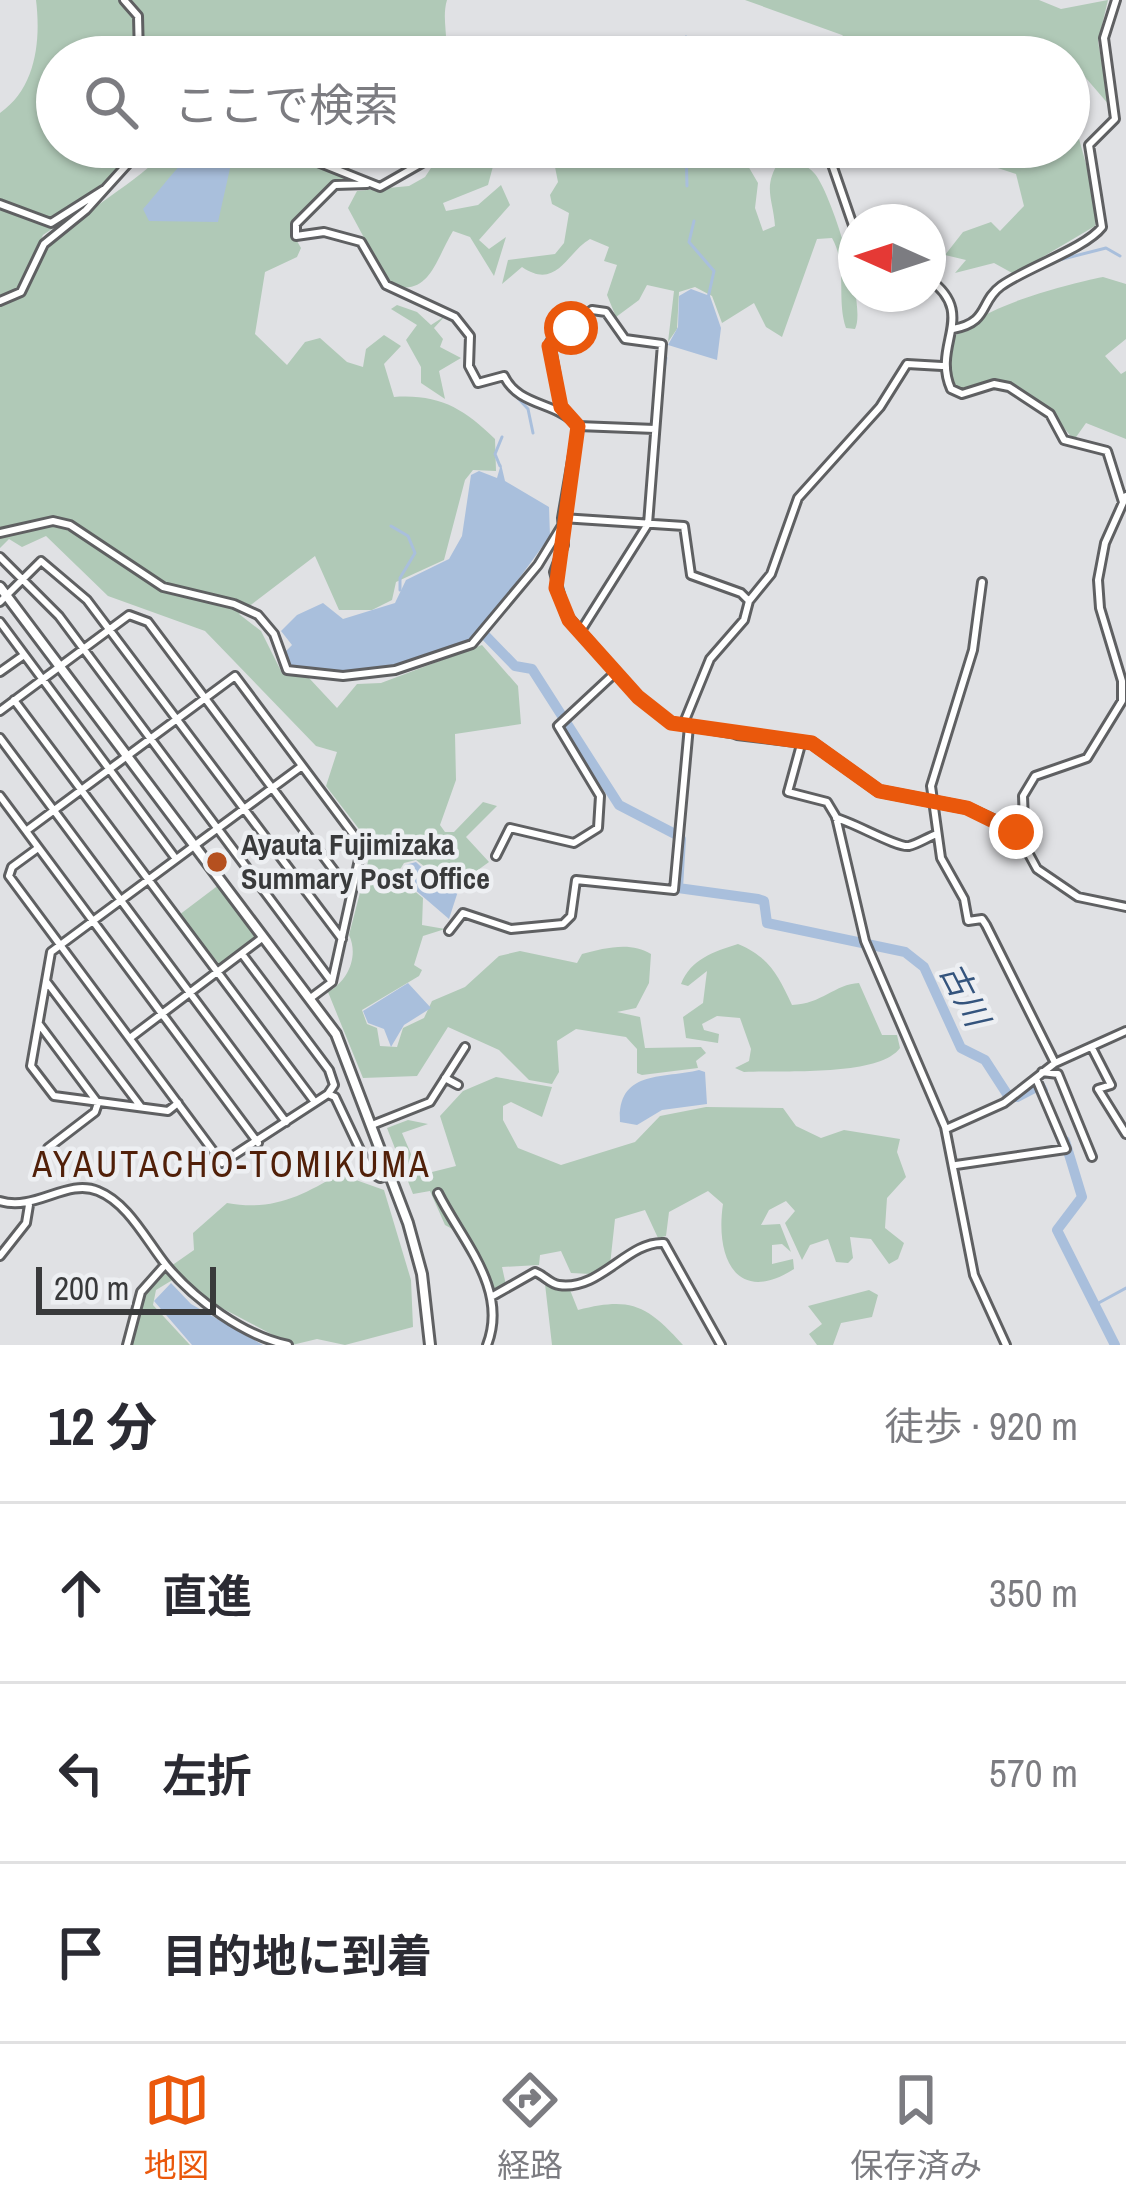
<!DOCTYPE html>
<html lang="ja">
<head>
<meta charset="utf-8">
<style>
  body { margin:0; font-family:"Archivo Narrow","Noto Sans JP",sans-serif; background:#f2f2f3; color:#2b2b33 }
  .compass { position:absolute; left:838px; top:204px; width:108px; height:108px; border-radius:50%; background:#fff; box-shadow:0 3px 9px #0004; rotate:273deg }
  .scale { position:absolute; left:36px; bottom:30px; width:180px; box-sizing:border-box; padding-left:12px; border:6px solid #393a3b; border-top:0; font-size:33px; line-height:42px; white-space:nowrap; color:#393a3b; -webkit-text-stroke:9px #edeff2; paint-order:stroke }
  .stop { position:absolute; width:36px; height:36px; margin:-27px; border:9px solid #ea580c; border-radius:50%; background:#fff }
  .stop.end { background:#ea580c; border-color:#fff; box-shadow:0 3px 12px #0008 }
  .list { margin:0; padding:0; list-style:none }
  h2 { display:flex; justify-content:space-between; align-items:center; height:156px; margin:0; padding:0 48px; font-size:51px }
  h2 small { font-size:39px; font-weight:400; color:#7c7c81 }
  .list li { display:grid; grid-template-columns:78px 1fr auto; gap:36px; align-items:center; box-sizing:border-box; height:180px; padding:0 48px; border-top:3px solid #e1e1e2 }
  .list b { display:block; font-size:45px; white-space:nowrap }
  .list em { font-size:39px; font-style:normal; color:#7c7c81 }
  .icon { flex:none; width:66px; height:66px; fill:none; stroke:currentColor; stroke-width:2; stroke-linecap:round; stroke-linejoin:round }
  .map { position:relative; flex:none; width:1126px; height:1345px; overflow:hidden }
  .search { position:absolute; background:#fff; box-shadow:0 3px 9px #0004; left:36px; right:36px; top:36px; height:132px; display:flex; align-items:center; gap:30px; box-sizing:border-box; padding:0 42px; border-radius:66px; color:#7c7c81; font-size:45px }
  .sheet { height:696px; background:#fff }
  nav { display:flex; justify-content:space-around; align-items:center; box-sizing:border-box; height:168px; border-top:3px solid #e1e1e2; background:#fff; font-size:33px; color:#7c7c81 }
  nav a { display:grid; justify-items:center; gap:6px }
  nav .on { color:#ea580c }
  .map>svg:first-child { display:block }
  .green { fill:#b0c9b7 }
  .water { fill:#a9bfdc }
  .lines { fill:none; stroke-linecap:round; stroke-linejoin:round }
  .stream { stroke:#a9bfdc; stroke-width:3 }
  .river { stroke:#a9bfdc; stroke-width:10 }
  .minor-casing { stroke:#5f6062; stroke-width:12 }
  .tertiary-casing { stroke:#5f6062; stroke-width:14 }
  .minor { stroke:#fff; stroke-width:6 }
  .tertiary { stroke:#fff; stroke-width:8 }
  .route { stroke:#ea580c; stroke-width:15 }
  .poi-dot { fill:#b5501f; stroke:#edeff2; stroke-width:4.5 }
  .labels { text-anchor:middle; stroke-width:9; stroke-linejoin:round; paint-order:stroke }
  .poi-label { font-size:30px; font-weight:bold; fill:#393a3b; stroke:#edeff2; text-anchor:start }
  .water-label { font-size:33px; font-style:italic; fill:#34547d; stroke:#edeff2 }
  .quarter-label { font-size:36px; letter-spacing:3px; fill:#512009; stroke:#edeff2 }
</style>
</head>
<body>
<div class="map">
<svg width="1126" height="1345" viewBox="0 0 1126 1345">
  <rect width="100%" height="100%" fill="#e0e1e4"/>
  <path class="green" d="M36,0H447C441,20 450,38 444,57H57V147H139L83,208L43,235L18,290L0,296V113C36,88 41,41 36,0Z
    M745,0H1039L1061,9L1108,0L1098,42L1110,106L1085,77L1070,78L1069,89V57H866L842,35Z
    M1069,103L1098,207L1095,226L1014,274L994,263L955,273L966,260L945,255L963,232L991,222L1000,231L1024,206L1016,174L937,148L929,153L924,147H1069Z
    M169,147L278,149L360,184H331L295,222L293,234L301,248L297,257L265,272L255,334L287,365L305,342L320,338L347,362L363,367L366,349L384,335L401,346L384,364L394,397C439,394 463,408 495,439L496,471L473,470L465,480L444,560L396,582L392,600L372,610H339L315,556L239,614L261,631L282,673L309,678L337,708L357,684L381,683L482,645L518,686L521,724L455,734L456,780L440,825L445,832H454L483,802L497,806L466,837L489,862L464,880L437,876L416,860L404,863L396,876L423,898L422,925L445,929L423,936L414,965L422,970L419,976L362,1010L367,1024L377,1028L380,1046L397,1047L403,1028L424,1018L432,1001L465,987L499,956L520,951L577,963L582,954C604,948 631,941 651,954L649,983L636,1008L617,1012L640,1017L645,1048L701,1047L706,1053L696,1061L698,1068L642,1075L637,1073V1049L626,1037L576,1029L557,1041L559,1072L552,1084L529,1080L499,1050L448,1027L417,1076L363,1078L328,992C348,981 359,956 349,935L372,846L326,786L337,752L316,746L205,631L108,596L46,536L22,547L9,539L0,548V305C35,290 24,274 46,250C83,208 137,185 169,147Z
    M466,147H541L533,157L496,155L488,185L443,203L446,211L478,205L501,185L510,205L479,240L489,249L506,237L494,276L470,237L453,231C435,261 429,299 389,284L348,208L357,191L409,186L425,177L437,159Z
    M555,147H737L758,183L755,208L763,231L775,226C773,198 762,187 780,160C793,161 806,163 815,174C832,195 867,307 855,329L846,328C836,298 848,266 832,238L817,239L782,337L766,327L754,303L722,323L712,296L695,287L679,292L677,329L668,342L674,291L647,285L639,300L616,317L607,295L617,265L604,261L609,247L590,239C567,252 557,291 522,267L502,284L508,260L555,254L564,243L569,213L552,204L550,195L558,182L552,152Z
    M1103,277L1126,284V339L1105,356L1121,374L1126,371V439L1086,423L1074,440L1048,409L1004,381L960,391L952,385C949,369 943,353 954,338C978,307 1064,285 1103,277Z
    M397,305L417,312L431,325L445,316L434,328L443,339L440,347L461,358L439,371L445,399L421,383V367L406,340L417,325L391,309Z
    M220,884L258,935L221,966L179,915Z
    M738,944C769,957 778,975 792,1005C822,1004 835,984 859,983L882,1035H897L900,1048C879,1077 781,1070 744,1072L735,1068L749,1061L751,1049L740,1018L717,1016L702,1024L704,1030L719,1034L718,1043L686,1038L683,1017L703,1003L707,971L688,986L681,984C691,959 713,952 738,944Z
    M496,1077L552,1087L542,1117L511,1102L503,1106V1120L518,1148L561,1165L635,1142L660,1116L706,1107L783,1108L796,1126L821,1138L844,1130L900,1139L897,1152L906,1177L887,1198L885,1228L904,1243L898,1259L889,1264L871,1239L850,1237L853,1258L848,1263L836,1262L828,1239L810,1245L802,1260L785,1223L795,1211L786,1201L769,1210L761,1225L780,1224L791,1252L782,1244L772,1245V1264L793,1259L794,1269C736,1306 715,1257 723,1204L708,1191L669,1212L666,1236L658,1238L645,1210L615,1219L610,1265L591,1274L571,1273L561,1251L540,1255L539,1265L502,1267L506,1285L492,1291C484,1256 477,1241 445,1225L430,1191L413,1194L387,1128L408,1120L428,1124L402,1133L420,1175L456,1166L440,1116L463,1091Z
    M339,1174L384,1190L411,1280L413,1327L345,1345L317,1339L292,1345L216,1305L179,1276L156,1290L153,1305L190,1345H129L151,1280L194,1250L193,1233L227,1203C272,1211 300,1197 339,1174Z
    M545,1284L570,1290L578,1310C630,1297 646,1304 683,1345H552Z
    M869,1290L878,1295L872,1317L841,1323L833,1345H817L809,1334L822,1324L808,1306Z"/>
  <path class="water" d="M203,147L233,155L218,222L149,221L143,209C158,193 186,153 203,147Z
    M691,289L710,296L721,328L717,360L668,345L678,327L679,296Z
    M501,464L505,481L549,507L550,536L481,631C436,672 344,674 288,667L283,654L292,645L281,631L297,615L323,603L343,619L395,603L406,580L449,559L462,536L471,475L479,471L497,478Z
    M416,862L432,877L461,882L449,919L399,876L405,865Z
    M408,983L431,1008L404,1025L391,1047L384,1029L368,1023L363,1011Z
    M699,1070L705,1072L707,1104L662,1110L637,1125L620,1122C617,1069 664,1079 699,1070Z
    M171,1283L191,1304L263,1345H192L154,1301Z"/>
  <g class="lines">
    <path class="stream" d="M682,57L686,37
      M686,147L687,186
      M694,221L689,242L714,271L708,298
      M1051,262L1106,248L1120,256
      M662,380L666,358
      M503,382L528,409L533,433
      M658,439L661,395
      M500,466L495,454L502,437
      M652,520L653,496
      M391,526L408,536L415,553L400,578V590
      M587,626L651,527
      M1093,1306L1126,1288"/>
    <path class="river" d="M481,631L515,666L532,669L619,805L675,834
      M681,839L678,888L758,899L764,901L767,923L905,952L924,967L961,1048L985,1060L1007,1094L1017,1097L1040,1085L1043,1091
      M1065,1141L1082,1197L1057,1230L1115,1345"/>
    <g class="minor-casing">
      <path id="minor" d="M124,0L138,16L139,57
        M280,147L380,187L450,147
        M826,147L856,234
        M367,184L335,185L296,224V236L324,232L361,242L386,285L455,317L470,336L469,366L478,383L504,376C519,407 556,401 578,426L655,429
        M0,204L51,223L103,190
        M928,278C979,315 931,343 951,389L962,394L994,384L1009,387L1050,414L1064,440L1107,451L1123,502
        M868,294H876
        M0,301L21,292L44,244L86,210L143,147
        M953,329C990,322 979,302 1001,286C1026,268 1086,248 1102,227L1089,145L1115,119L1104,38L1116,0
        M561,406L550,342L592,310L606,312L625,339L662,344L648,524L580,632
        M578,426L562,518L564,545L554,572L565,613L637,697L671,723L737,734
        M1126,496L1105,543L1098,580L1100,608L1122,681V701L1087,758L1035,776L1023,796L1025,847L1037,869L1078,897L1126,907
        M562,518L684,526L691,575L741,593L749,601
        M0,533L53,521L70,525L163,587L234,604L258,615L274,634L287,670L343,676L395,670L472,644L538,565L563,524
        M0,557L59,616L332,982
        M982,582L973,650L931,786L941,858L964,899L968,921L982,919L986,925L1055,1063
        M0,602L41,561L87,600L342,939
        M0,622L176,859
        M0,672L24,655
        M14,700L314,1101
        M0,711L129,615L148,622L350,892
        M683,725L710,659L744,620L749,601L771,574L798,498L880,407L907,364L942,366
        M0,738L286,1122
        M802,741L788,792L827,802L836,817L865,941L945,1127L974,1275L1006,1345
        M0,796L258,1143
        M836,818C853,822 897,848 909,846C918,844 928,837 937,834
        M26,831L235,676L362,846L332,982L312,997
        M38,848L12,867L9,876L222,1163L328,1094L335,1097L371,1173L380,1178L391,1174
        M496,856L510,828L574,843L598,828L600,796L558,726L616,672
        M449,931L463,913L511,929L563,924L571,916L576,880L674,890L689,726
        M242,954L329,1070L334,1085L328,1094
        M46,981L141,1107
        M39,1024L98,1103L95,1112L48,1148
        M130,1038L262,938
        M1092,1048L1111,1085L1098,1089L1126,1134
        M1042,1072L1058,1074L1092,1157
        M445,1078L458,1085
        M178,1103L168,1111L54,1096L31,1066L51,952L302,766
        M372,1125L430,1102L465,1047
        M946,1129L1004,1103L1055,1063L1126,1031
        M956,1165L1066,1149L1037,1081
        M438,1193C462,1241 509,1289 487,1345
        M0,1201C35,1212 67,1178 98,1191C128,1203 146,1240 166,1265C194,1299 244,1336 288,1345
        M0,1256L26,1223L29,1205
        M491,1297L535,1272C544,1275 550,1284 559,1285C601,1291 627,1241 664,1243L721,1345
        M127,1345L141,1292L165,1265"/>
    </g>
    <g class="tertiary-casing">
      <path id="tertiary" d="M0,587L336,1034L408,1223L422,1274L430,1345
        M737,734L812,743L879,791L967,808L1023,834"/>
    </g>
    <use href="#minor" class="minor"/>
    <use href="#tertiary" class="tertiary"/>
  </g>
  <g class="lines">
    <path class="route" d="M571,328L549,346L561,407L578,426L556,588L569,620L638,697L671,723L812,743L879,791L967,808L1016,832"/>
  </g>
  <circle class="poi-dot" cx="217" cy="862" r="12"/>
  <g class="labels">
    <g class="poi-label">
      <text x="241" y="855">Ayauta Fujimizaka<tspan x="241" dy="34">Summary Post Office</tspan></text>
    </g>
    <g class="water-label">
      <text transform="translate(965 994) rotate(63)" y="12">古川</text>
    </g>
    <g class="quarter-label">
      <text x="232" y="1177">AYAUTACHO-TOMIKUMA</text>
    </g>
  </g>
</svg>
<svg class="compass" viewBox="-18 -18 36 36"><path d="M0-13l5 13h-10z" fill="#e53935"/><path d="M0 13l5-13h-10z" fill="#7c7c81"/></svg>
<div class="scale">200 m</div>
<div class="stop" style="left:571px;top:328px"></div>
<div class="stop end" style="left:1016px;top:832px"></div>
<div class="search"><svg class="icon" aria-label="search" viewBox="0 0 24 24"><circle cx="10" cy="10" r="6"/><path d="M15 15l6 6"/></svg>ここで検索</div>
</div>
<section class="sheet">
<h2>12 分<small>徒歩 · 920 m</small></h2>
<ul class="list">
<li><svg class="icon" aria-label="ahead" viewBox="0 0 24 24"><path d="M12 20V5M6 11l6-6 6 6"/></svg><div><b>直進</b></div><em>350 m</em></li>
<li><svg class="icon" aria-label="left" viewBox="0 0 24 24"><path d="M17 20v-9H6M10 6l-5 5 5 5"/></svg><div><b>左折</b></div><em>570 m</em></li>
<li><svg class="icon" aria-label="arrive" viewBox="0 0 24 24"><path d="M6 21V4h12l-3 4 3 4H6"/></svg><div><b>目的地に到着</b></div></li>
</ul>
</section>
<nav>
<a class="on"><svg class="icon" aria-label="map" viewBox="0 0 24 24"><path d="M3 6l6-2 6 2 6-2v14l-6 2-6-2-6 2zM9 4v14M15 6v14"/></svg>地図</a>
<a><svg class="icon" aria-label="directions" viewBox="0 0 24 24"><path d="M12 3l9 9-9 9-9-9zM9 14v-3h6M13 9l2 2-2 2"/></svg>経路</a>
<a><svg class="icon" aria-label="saved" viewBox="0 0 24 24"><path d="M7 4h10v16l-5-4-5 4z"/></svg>保存済み</a>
</nav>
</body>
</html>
